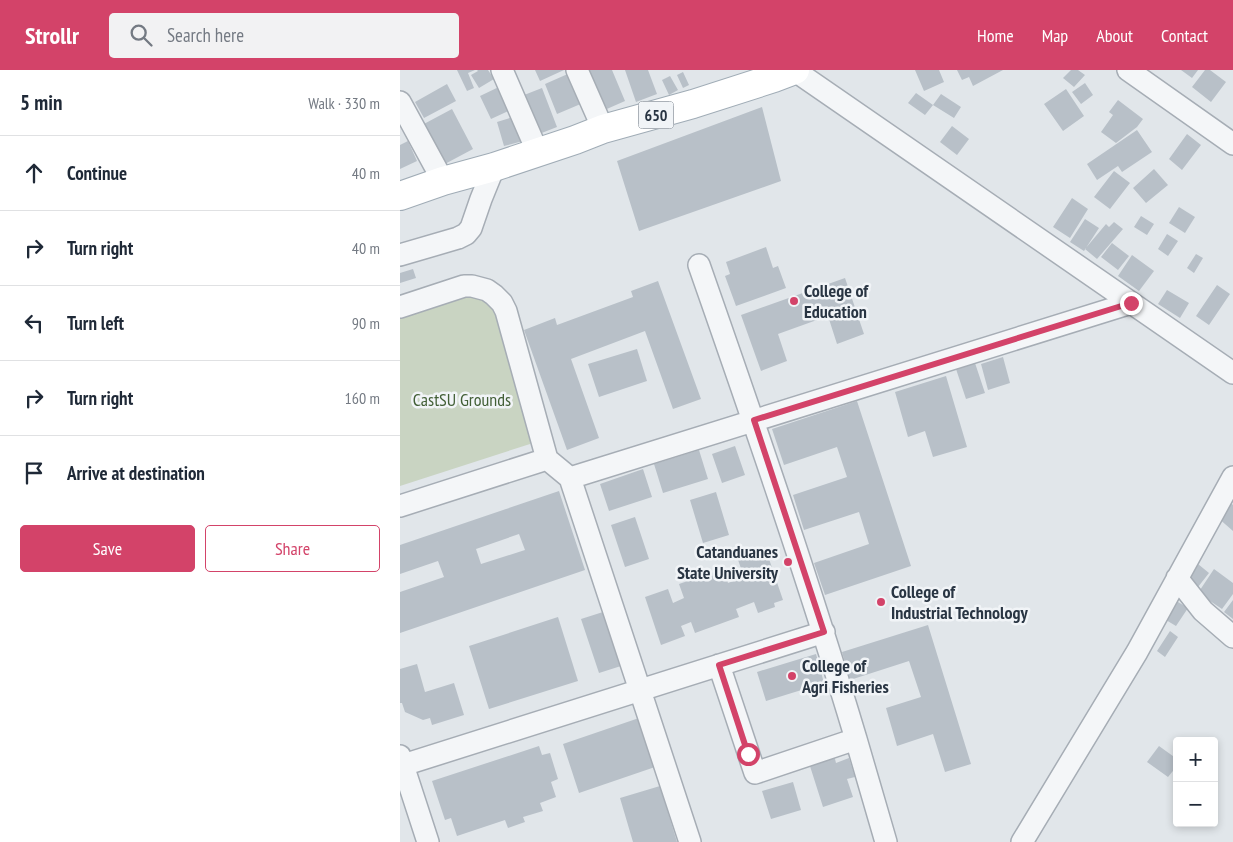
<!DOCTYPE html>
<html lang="en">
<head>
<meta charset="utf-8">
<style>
  body { margin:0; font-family:"PT Sans Narrow",sans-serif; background:#f2f2f3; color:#1f2937 }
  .controls { position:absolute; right:15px; bottom:15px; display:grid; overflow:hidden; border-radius:5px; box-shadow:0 2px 8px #0003 }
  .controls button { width:45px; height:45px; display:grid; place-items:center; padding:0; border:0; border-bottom:1px solid #e0e1e3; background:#fff; color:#1f2937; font:25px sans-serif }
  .stop { position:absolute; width:15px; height:15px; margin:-11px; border:4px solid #d34369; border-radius:50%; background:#fff }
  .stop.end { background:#d34369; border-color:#fff; box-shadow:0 1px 5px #0008 }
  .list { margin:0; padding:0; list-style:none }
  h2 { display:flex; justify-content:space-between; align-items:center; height:65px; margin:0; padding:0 20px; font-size:21px }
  h2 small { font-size:16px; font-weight:400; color:#747a83 }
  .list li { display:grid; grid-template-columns:32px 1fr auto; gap:15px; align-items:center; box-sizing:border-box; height:75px; padding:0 20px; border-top:1px solid #e0e1e3 }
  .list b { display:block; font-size:19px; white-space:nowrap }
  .list em { font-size:16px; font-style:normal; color:#747a83 }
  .actions { display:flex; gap:10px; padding:15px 20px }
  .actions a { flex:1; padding:11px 0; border:1px solid #d34369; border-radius:5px; text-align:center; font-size:18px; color:#d34369 }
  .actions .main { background:#d34369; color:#fff }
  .icon { flex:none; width:28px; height:28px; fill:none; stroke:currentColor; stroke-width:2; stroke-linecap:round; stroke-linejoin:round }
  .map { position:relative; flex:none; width:833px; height:772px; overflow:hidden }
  header { display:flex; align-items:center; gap:30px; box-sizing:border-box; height:70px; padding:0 25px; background:#d34369; color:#fff }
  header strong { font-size:24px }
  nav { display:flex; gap:28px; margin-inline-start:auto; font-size:18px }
  .search { width:350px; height:45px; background:#f2f2f3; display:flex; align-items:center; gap:12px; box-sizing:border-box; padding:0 18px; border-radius:5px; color:#747a83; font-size:19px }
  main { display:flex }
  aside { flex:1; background:#fff }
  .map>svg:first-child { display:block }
  .green { fill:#c9d4c2 }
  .building { fill:#b8c0c8; fill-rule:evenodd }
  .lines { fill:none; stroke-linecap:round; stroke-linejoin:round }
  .minor-casing { stroke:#a6adb5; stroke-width:24 }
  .major-casing { stroke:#a0acb6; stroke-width:30 }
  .minor { stroke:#f4f6f8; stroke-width:21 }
  .major { stroke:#fff; stroke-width:28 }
  .route { stroke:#d34369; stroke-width:6 }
  .poi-dot { fill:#d34369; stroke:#f1f4f7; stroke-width:2 }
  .labels { text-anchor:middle; stroke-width:5; stroke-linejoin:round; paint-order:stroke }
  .shield { fill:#f1f4f7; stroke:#656e79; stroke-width:1 }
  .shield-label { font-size:16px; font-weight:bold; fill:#293543 }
  .poi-label { font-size:18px; font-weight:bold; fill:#293543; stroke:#f1f4f7; text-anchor:start }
  .park-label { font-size:18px; fill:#425f36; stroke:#f1f4f7 }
</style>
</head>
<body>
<header>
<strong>Strollr</strong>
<div class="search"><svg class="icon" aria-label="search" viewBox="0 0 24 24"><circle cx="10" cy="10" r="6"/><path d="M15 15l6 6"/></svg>Search here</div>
<nav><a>Home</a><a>Map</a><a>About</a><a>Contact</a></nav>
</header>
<main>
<aside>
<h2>5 min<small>Walk · 330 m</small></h2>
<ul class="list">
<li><svg class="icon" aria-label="ahead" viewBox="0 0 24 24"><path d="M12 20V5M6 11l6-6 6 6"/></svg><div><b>Continue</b></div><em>40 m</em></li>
<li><svg class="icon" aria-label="right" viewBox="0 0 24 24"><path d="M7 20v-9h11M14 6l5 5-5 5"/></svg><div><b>Turn right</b></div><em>40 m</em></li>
<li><svg class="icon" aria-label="left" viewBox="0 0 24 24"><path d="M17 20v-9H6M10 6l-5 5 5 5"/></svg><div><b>Turn left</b></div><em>90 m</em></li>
<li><svg class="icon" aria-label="right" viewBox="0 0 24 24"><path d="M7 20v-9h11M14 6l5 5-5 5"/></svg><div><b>Turn right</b></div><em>160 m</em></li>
<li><svg class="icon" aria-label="arrive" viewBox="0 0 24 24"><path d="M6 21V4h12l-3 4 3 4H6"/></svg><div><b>Arrive at destination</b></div></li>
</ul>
<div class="actions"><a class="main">Save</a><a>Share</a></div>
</aside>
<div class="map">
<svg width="833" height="772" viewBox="0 0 833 772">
  <rect width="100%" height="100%" fill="#e1e6ea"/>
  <path class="green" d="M64,221L92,227L134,369L130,374L0,416V242Z"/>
  <path class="building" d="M57,0H75L68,3L74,18L67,21Z
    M77,0H88L94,9L79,18L71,5L78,1Z
    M135,0H164L140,11Z
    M187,0H212L225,31L200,42Z
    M225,0H248L257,24L236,32Z
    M515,0H539L544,12L524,21Z
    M557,0H603L573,16L569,7L562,10Z
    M671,0H678L685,5L674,17L663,8Z
    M781,0H798L792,8Z
    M805,0H810L826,12L811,32L792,17Z
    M283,2L289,15L283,18L277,5Z
    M170,3L183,33L157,44L145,14Z
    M270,6L278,20L269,25L262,10Z
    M685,13L693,25L681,34L672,22Z
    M47,14L56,31L24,48L15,32Z
    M103,15L115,38L91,49L80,26Z
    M142,18L157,57L134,66L119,27Z
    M666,19L684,46L663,61L644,34Z
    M516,23L533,35L525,45L508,33Z
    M541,24L561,37L554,48L533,35Z
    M718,30L743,49L737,57L716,73L701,62L713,45L709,42Z
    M362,37L381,111L239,161L217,91Z
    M52,39L73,79L43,95L22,55Z
    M116,46L123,71L104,76L97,52Z
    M552,56L569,69L557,85L540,72Z
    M737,60L752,82L722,102L718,96L697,110L687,94Z
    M787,64L801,75L782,100L769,89Z
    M8,71L17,91L0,99V75Z
    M754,99L768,115L746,133L733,118Z
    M714,101L730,113L710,139L694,127Z
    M672,128L688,139L670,168L653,157Z
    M779,137L795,147L785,163L769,153Z
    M741,146L754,154L747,165L734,157Z
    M685,149L699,158L684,181L670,172Z
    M714,152L723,159L697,189L685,179L706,154L709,157Z
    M767,164L778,171L768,186L758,179Z
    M712,173L729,186L718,200L701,187Z
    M366,177L373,198L378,196L386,218L336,236L325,206L330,204L326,192Z
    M796,184L803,188L794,203L787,198Z
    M732,185L754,201L739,221L718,206Z
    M13,199L16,208L0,213V203Z
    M445,208L464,264L437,274L428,246L378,264L387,291L361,301L341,245Z
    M258,211L301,329L273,339L245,261L171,289L199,368L167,380L124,260L155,248L157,255L233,227L231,221Z
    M817,215L830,224L809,255L796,246Z
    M767,220L789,233L780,248L758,234Z
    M237,279L247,311L199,327L188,294Z
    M603,287L610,313L588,320L581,294Z
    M575,293L585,323L566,329L556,299Z
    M546,306L567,377L533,387L525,361L508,367L495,322Z
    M457,331L511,496L425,525L414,493L469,474L459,442L404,460L393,425L447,407L437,377L384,395L372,359Z
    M335,376L345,405L322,413L312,384Z
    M299,380L308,409L263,423L254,394Z
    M243,399L252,427L209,441L200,414Z
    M159,421L185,500L0,563V522L44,507L38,491L0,504V475ZM119,464L125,480L81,494L76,479Z
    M316,422L329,465L303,473L290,430Z
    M830,432L833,435V461L817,447Z
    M235,447L249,489L225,497L211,455Z
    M366,480L383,530L374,533L375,537L358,543L354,532L336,539L339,547L295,563L291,552L281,556L285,566L261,575L245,527L268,519L273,533L284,528L279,514L323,499L328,513L344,507L337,487L355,481L356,483Z
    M798,494L809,503L798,517L787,509Z
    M814,499L833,513V524L822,539L798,523Z
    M773,529L788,538L776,556L766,550L771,542L766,539Z
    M833,530V549L824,542Z
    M203,542L221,596L199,603L181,549Z
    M158,547L178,611L89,639L69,576Z
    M528,555L571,694L545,702L533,664L497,676L486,638L521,627L509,591L450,610L442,582Z
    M770,561L778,567L765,587L757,581Z
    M416,584L424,613L366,631L357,602Z
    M17,594L25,622L54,613L64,645L32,655L30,648L23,650L5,642L2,633H0V599Z
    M239,648L255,697L179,723L163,674Z
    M139,676L142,685L150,683L158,709L151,712L156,727L140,733L143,741L123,747L125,752L108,758L105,750L57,766L51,748L45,750L32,711Z
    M759,676L777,689V696L768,707L747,692Z
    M434,685L436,693L449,688L455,707L447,709L453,727L423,737L409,693Z
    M393,712L401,740L371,749L362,721Z
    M260,716L277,772H233L220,728Z"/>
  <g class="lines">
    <g class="minor-casing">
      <path id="minor" d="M102,0L138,83
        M177,0L203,59
        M394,0L833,303
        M728,0L833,74
        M0,32L43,111
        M0,185L58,168L66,164L71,158L81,129L94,97
        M299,195C354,352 408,509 456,669L355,703L319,595
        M0,237L64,216H72L87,220L94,225L102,233L106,241L147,389
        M170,408L731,233
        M0,436L147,389L170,408L290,772
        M777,508L803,541L833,567
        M456,669L486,772
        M0,686L28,772
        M0,696L424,562
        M622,772L737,582L833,407"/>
    </g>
    <g class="major-casing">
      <path id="major" d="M0,126L43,111L94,97L175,70L203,59L293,34L374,8L395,0"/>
    </g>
    <use href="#minor" class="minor"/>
    <use href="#major" class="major"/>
  </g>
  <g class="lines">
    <path class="route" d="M348,684L319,595L424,562L354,350L731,233"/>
  </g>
  <g class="poi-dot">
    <circle cx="394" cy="231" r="5"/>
    <circle cx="388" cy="492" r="5"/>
    <circle cx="481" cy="532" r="5"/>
    <circle cx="392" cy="606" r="5"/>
  </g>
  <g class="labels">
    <rect class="shield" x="238.5" y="31.5" width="35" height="27" rx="4"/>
    <g class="shield-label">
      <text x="256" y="51">650</text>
    </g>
    <g class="poi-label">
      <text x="404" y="227">College of<tspan x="404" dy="21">Education</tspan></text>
      <text x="378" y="488" text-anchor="end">Catanduanes<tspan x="378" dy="21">State University</tspan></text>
      <text x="491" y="528">College of<tspan x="491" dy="21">Industrial Technology</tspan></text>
      <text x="402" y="602">College of<tspan x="402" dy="21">Agri Fisheries</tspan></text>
    </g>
    <g class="park-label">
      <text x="62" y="336">CastSU Grounds</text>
    </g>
  </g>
</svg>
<div class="controls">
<button>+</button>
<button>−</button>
</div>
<div class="stop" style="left:348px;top:684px"></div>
<div class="stop end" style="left:731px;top:233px"></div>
</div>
</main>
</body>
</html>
